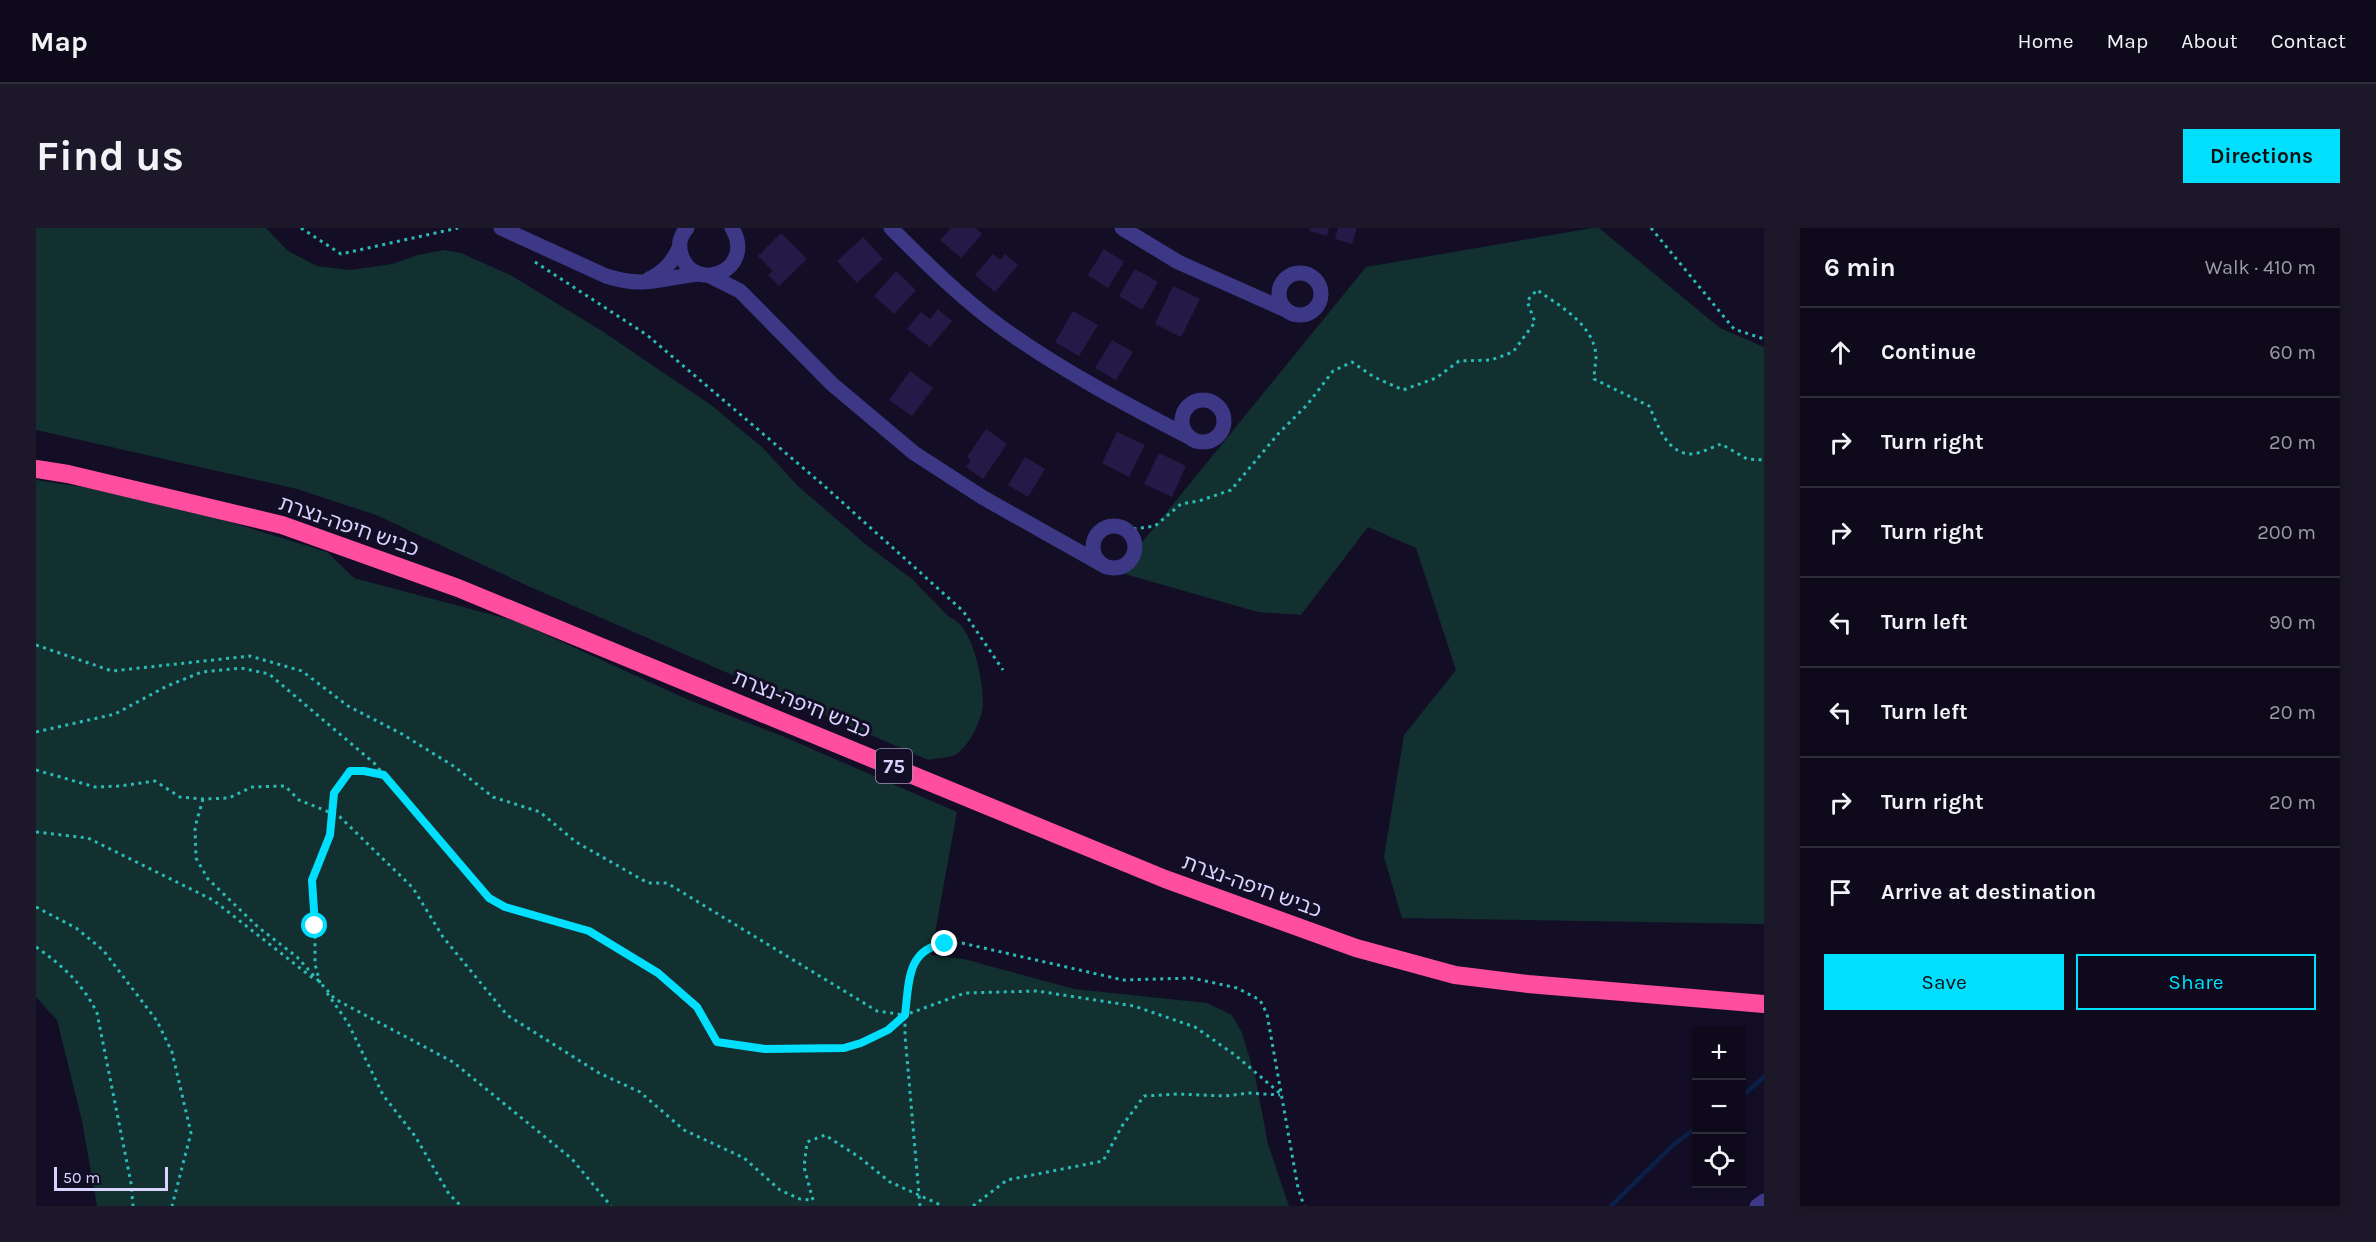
<!DOCTYPE html>
<html lang="en">
<head>
<meta charset="utf-8">
<style>
  body { margin:0; font-family:Karla,"Noto Sans Hebrew",sans-serif; background:#1c1829; color:#f1f3f6 }
  .controls { position:absolute; right:18px; bottom:18px; display:grid; overflow:hidden; border-radius:0px; box-shadow:0 3px 9px #0003 }
  .controls button { width:54px; height:54px; display:grid; place-items:center; padding:0; border:0; border-bottom:2px solid #2e2b3b; background:#0e0a1c; color:#f1f3f6; font:30px sans-serif }
  .scale { position:absolute; left:18px; bottom:15px; width:114px; box-sizing:border-box; padding-left:6px; border:3px solid #d9d3ff; border-top:0; font-size:16px; line-height:21px; white-space:nowrap; color:#d9d3ff; -webkit-text-stroke:4px #130e26; paint-order:stroke }
  .stop { position:absolute; width:18px; height:18px; margin:-14px; border:4px solid #00dffe; border-radius:50%; background:#fff }
  .stop.end { background:#00dffe; border-color:#fff; box-shadow:0 2px 6px #0008 }
  .list { margin:0; padding:0; list-style:none }
  h2 { display:flex; justify-content:space-between; align-items:center; height:78px; margin:0; padding:0 24px; font-size:26px }
  h2 small { font-size:20px; font-weight:400; color:#9b9aa3 }
  .list li { display:grid; grid-template-columns:39px 1fr auto; gap:18px; align-items:center; box-sizing:border-box; height:90px; padding:0 24px; border-top:2px solid #2e2b3b }
  .list b { display:block; font-size:22px; white-space:nowrap }
  .list em { font-size:20px; font-style:normal; color:#9b9aa3 }
  .actions { display:flex; gap:12px; padding:18px 24px }
  .actions a { flex:1; padding:14px 0; border:2px solid #00dffe; border-radius:0px; text-align:center; font-size:21px; color:#00dffe }
  .actions .main { background:#00dffe; color:#111 }
  .icon { flex:none; width:33px; height:33px; fill:none; stroke:currentColor; stroke-width:2; stroke-linecap:round; stroke-linejoin:round }
  .map { position:relative; flex:none; width:1728px; height:978px; overflow:hidden; border-radius:0px }
  header { display:flex; align-items:center; gap:36px; box-sizing:border-box; height:84px; padding:0 30px; background:#0e0a1c; border-bottom:2px solid #2e2b3b }
  header strong { font-size:28px }
  nav { display:flex; gap:33px; margin-inline-start:auto; font-size:21px }
  .intro { display:flex; align-items:center; justify-content:space-between; box-sizing:border-box; height:144px; padding:0 36px }
  h1 { margin:0; font-size:42px }
  .button { padding:15px 27px; border-radius:0px; background:#00dffe; color:#111; font-size:21px; font-weight:700 }
  main { display:flex; gap:36px; padding:0 36px }
  aside { flex:1; background:#0e0a1c; border-radius:0px; box-shadow:0 3px 9px #0003 }
  .map>svg:first-child { display:block }
  .green { fill:#11302f }
  .lines { fill:none; stroke-linecap:round; stroke-linejoin:round }
  .stream { stroke:#0a2048; stroke-width:4.5 }
  .building { fill:#241a47 }
  .path { stroke:#2bbab5; stroke-width:3; stroke-dasharray:3 4.5; stroke-linecap:butt }
  .minor { stroke:#3c3886; stroke-width:15 }
  .highway { stroke:#ff4e9f; stroke-width:18 }
  .route { stroke:#00dffe; stroke-width:8 }
  .labels { text-anchor:middle; stroke-width:6; stroke-linejoin:round; paint-order:stroke }
  .shield { fill:#130e26; stroke:#9e98be; stroke-width:1.5 }
  .shield-label { font-size:20px; font-weight:bold; fill:#d9d3ff }
  .street-label { font-size:21px; fill:#d9d3ff; stroke:#130e26 }
</style>
</head>
<body>
<header>
<strong>Map</strong>
<nav><a>Home</a><a>Map</a><a>About</a><a>Contact</a></nav>
</header>
<div class="intro"><h1>Find us</h1><a class="button">Directions</a></div>
<main>
<div class="map">
<svg width="1728" height="978" viewBox="0 0 1728 978">
  <rect width="100%" height="100%" fill="#130e26"/>
  <path class="green" d="M0,0H230L252,23L281,38L314,42L356,36L382,27L408,22L425,25L476,48L566,103L675,177L726,219L762,258L828,315L877,352L913,389C937,396 947,452 947,475C947,490 933,519 919,527C912,530 900,530 892,532L492,358L340,287L261,261L0,202Z
    M1557,0H1563L1684,100L1728,119V696L1366,690L1348,629L1368,507L1420,442L1380,320L1332,299L1265,387L1222,384L1082,344L1330,39Z
    M0,252L53,260L171,287L291,324L318,350L480,393L653,472L746,508L921,584L895,727L928,731L1038,761L1171,775L1196,787L1206,805L1219,848L1232,916L1253,978H61L46,893L21,792L0,769Z"/>
  <g class="lines">
    <path class="stream" d="M1706,868L1728,849
      M1575,978L1637,917L1660,900"/>
  </g>
  <path class="building" d="M915,0H940L946,6L925,30L904,12Z
    M1274,0H1293L1291,8L1273,3Z
    M1302,0H1321L1316,16L1299,11Z
    M745,5L771,31L743,58L732,47L737,43L722,28Z
    M827,9L847,31L821,55L801,33Z
    M1068,21L1088,34L1072,60L1052,47Z
    M957,26L964,32L969,26L982,37L959,64L939,47Z
    M1099,41L1122,54L1106,82L1083,68Z
    M860,43L880,62L858,86L838,68Z
    M1137,58L1164,71L1145,109L1119,96Z
    M902,81L916,93L894,119L871,101L885,84L894,91Z
    M1037,83L1062,97L1043,128L1019,114Z
    M1076,112L1097,124L1080,152L1059,140Z
    M874,143L897,160L876,188L853,172Z
    M950,201L971,216L947,251L930,239L935,232L931,229Z
    M1081,204L1109,217L1093,249L1066,235Z
    M1123,225L1150,238L1136,269L1108,256Z
    M989,229L1009,241L992,269L972,257Z"/>
  <g class="lines">
    <path class="path" d="M265,0L305,26L422,0
      M1615,0L1698,101L1728,111
      M499,34L611,107L786,256L927,383L967,442
      M1090,302L1119,298L1145,276L1163,273L1195,262L1243,205L1271,177L1297,143L1316,134L1338,149L1367,162L1400,150L1423,133L1455,132L1477,124L1499,94L1491,73L1501,62C1524,78 1557,96 1560,127C1560,135 1558,144 1558,151L1613,178C1622,197 1631,227 1657,226C1665,225 1677,219 1685,216L1711,231L1728,232
      M0,417L76,443L214,428L266,443L312,478L366,506L419,539L457,569L504,584L540,614L612,655H631L841,783L869,787
      M0,504L79,486L131,458L166,444L205,440L233,446L338,535L453,671L469,679L553,703L622,745L661,779L681,814L729,821L808,820L825,815L852,802L869,787L929,765L1001,763L1098,778L1159,799L1199,827L1246,867
      M0,542L59,559L84,558L119,553L144,569L167,571L193,570L216,559L249,558L263,572L303,588L377,660L407,709L471,787L563,845L604,864L648,902L708,930L744,962L764,971L777,972L768,939L771,914L789,907L823,929L854,954L907,978
      M167,571L159,599L160,630L172,651L222,699L261,729L299,771L417,834L536,931L575,978
      M0,604L52,610L177,672L278,751
      M0,679L40,700L67,722L121,793L136,824L155,905L136,978
      M0,719C26,737 47,756 61,785L95,955L97,978
      M284,755L279,736V698L276,653L294,607L298,565L314,543H328L348,547
      M291,765L312,795L347,867L379,908L413,966L425,978
      M884,978L869,807V787L875,738L890,722L902,717L926,715L1087,752L1156,750L1201,760L1224,772L1231,786L1262,960L1268,978
      M937,978L971,952L1067,933L1086,898L1108,868L1142,866L1189,868L1213,865L1244,867"/>
    <path class="minor" d="M465,0L570,48C611,61 626,49 665,46
      M651,0C644,8 642,17 645,26C657,67 721,43 696,0
      M855,0C890,35 925,70 965,99C1025,142 1089,176 1155,210
      M1086,0L1142,34L1252,83
      M1243 66a21 21 0 1 1 42 0a21 21 0 1 1-42 0Z
      M674,48L704,63L796,156L878,225L946,269L1065,336
      M613,51C628,44 637,34 644,18
      M1146 193a21 21 0 1 1 42 0a21 21 0 1 1-42 0Z
      M1057 319a21 21 0 1 1 42 0a21 21 0 1 1-42 0Z
      M1721,978L1728,973"/>
    <path class="highway" d="M0,241L32,246L246,297L422,360L1129,651L1320,720L1419,747L1492,756L1728,776"/>
  </g>
  <g class="lines">
    <path class="route" d="M279,698L276,652L294,607L298,565L314,543H328L348,547L453,670L469,679L553,703L622,745L661,779L681,814L729,821L808,820L825,815L852,802L869,787C873,757 870,720 909,716"/>
  </g>
  <g class="labels">
    <rect class="shield" x="840" y="521" width="36" height="34" rx="4.5"/>
    <g class="shield-label">
      <text x="858" y="545">75</text>
    </g>
    <g class="street-label">
      <text transform="translate(313 298) rotate(19)" y="7">כביש חיפה-נצרת</text>
      <text transform="translate(766 476) rotate(22)" y="7">כביש חיפה-נצרת</text>
      <text transform="translate(1216 658) rotate(20)" y="7">כביש חיפה-נצרת</text>
    </g>
  </g>
</svg>
<div class="controls">
<button>+</button>
<button>−</button>
<button><svg class="icon" aria-label="locate" viewBox="0 0 24 24"><circle cx="12" cy="12" r="6"/><path d="M12 2v4M12 18v4M2 12h4M18 12h4"/></svg></button>
</div>
<div class="scale">50 m</div>
<div class="stop" style="left:279px;top:698px"></div>
<div class="stop end" style="left:909px;top:716px"></div>
</div>
<aside>
<h2>6 min<small>Walk · 410 m</small></h2>
<ul class="list">
<li><svg class="icon" aria-label="ahead" viewBox="0 0 24 24"><path d="M12 20V5M6 11l6-6 6 6"/></svg><div><b>Continue</b></div><em>60 m</em></li>
<li><svg class="icon" aria-label="right" viewBox="0 0 24 24"><path d="M7 20v-9h11M14 6l5 5-5 5"/></svg><div><b>Turn right</b></div><em>20 m</em></li>
<li><svg class="icon" aria-label="right" viewBox="0 0 24 24"><path d="M7 20v-9h11M14 6l5 5-5 5"/></svg><div><b>Turn right</b></div><em>200 m</em></li>
<li><svg class="icon" aria-label="left" viewBox="0 0 24 24"><path d="M17 20v-9H6M10 6l-5 5 5 5"/></svg><div><b>Turn left</b></div><em>90 m</em></li>
<li><svg class="icon" aria-label="left" viewBox="0 0 24 24"><path d="M17 20v-9H6M10 6l-5 5 5 5"/></svg><div><b>Turn left</b></div><em>20 m</em></li>
<li><svg class="icon" aria-label="right" viewBox="0 0 24 24"><path d="M7 20v-9h11M14 6l5 5-5 5"/></svg><div><b>Turn right</b></div><em>20 m</em></li>
<li><svg class="icon" aria-label="arrive" viewBox="0 0 24 24"><path d="M6 21V4h12l-3 4 3 4H6"/></svg><div><b>Arrive at destination</b></div></li>
</ul>
<div class="actions"><a class="main">Save</a><a>Share</a></div>
</aside>
</main>
</body>
</html>
